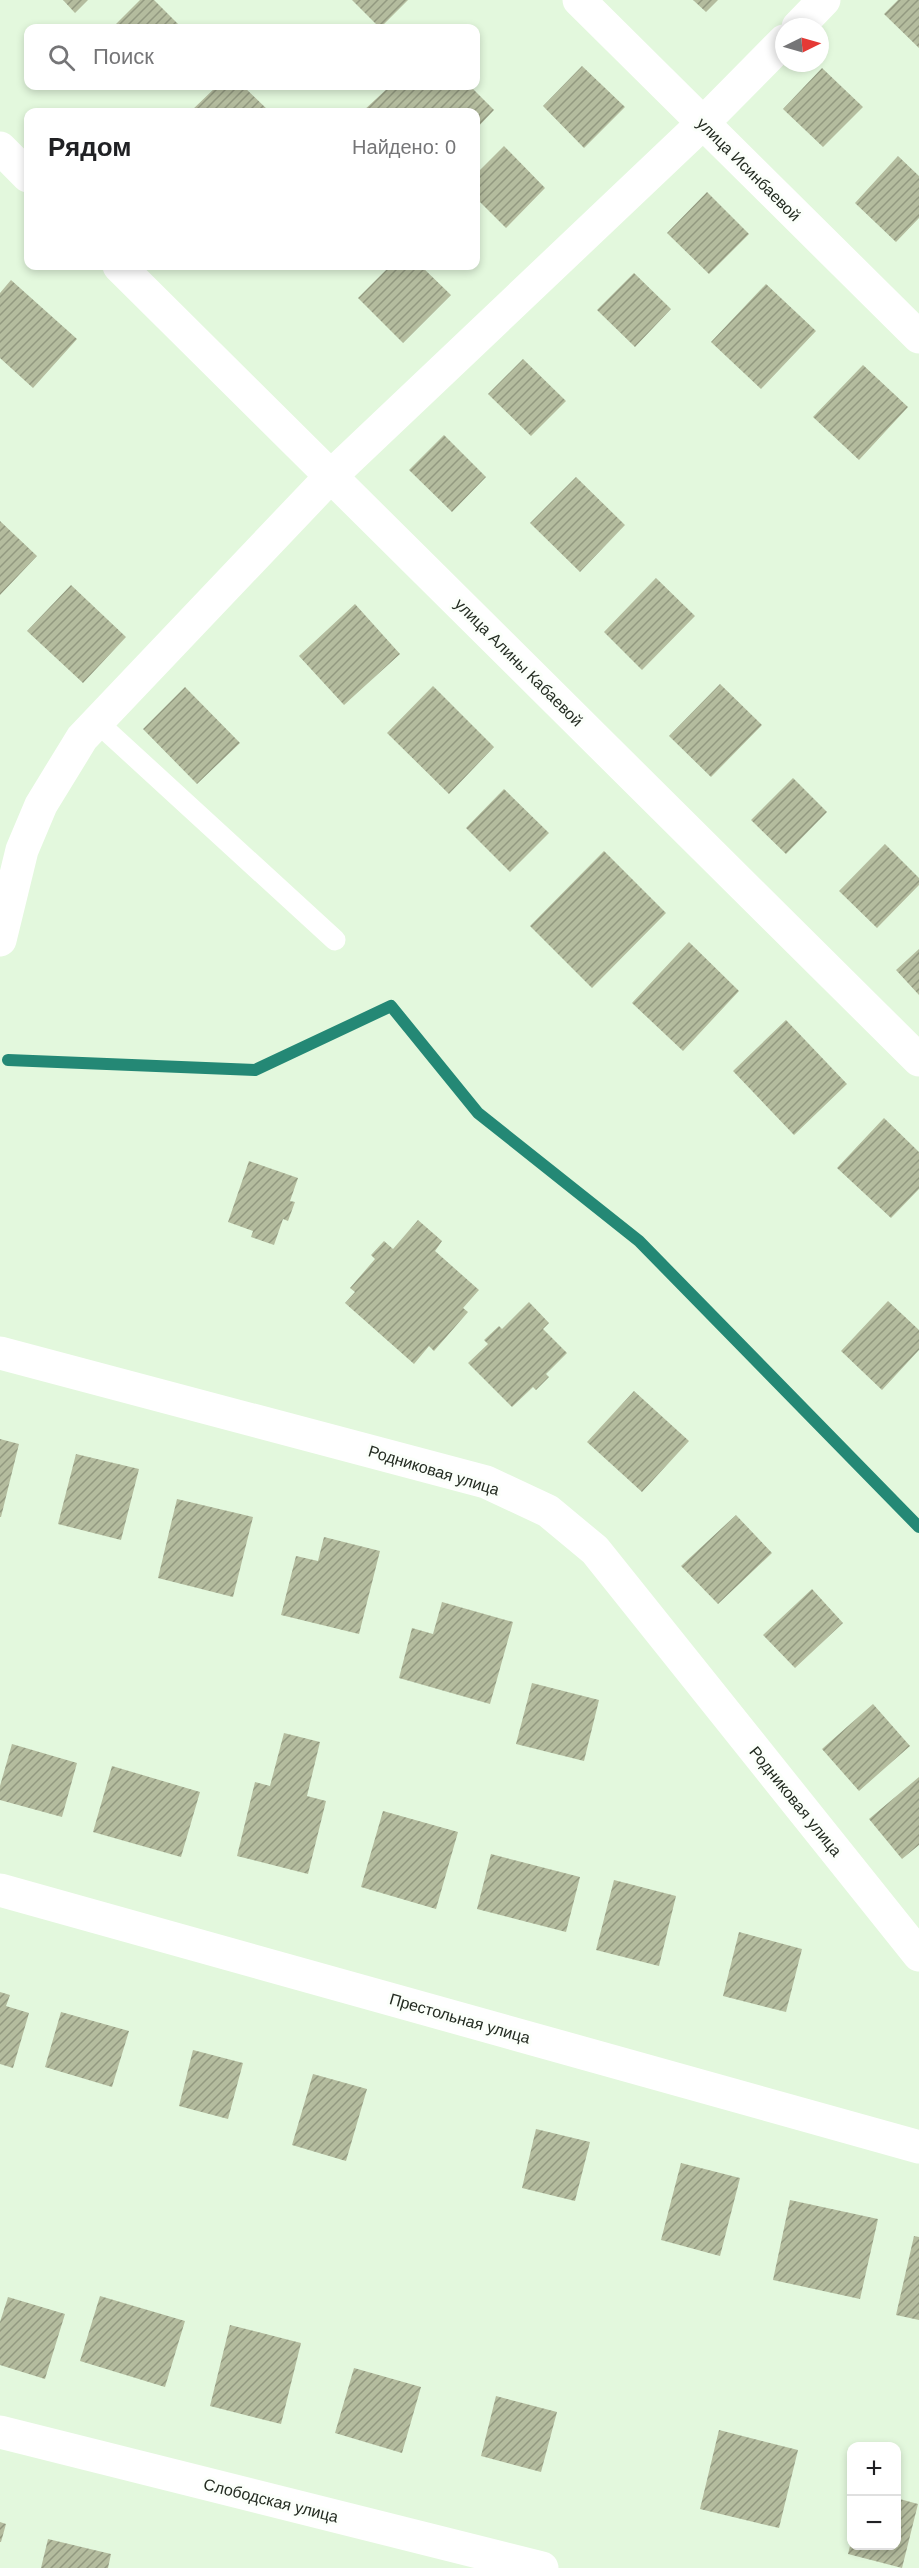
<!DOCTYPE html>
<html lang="ru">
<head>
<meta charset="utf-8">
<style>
  body { margin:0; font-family:Helvetica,sans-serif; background:#f6f6f6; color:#202124 }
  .controls { position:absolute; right:18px; bottom:18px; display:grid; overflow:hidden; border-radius:12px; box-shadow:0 3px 9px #0003 }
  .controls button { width:54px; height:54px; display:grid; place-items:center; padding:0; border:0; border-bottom:2px solid #e0e0e0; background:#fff; color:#202124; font:30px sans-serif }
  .compass { position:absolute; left:775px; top:18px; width:54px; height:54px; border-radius:50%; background:#fff; box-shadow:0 3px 9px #0003; rotate:85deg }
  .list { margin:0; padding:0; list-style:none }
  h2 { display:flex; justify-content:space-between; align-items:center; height:78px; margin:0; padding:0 24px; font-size:26px }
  h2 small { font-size:20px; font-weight:400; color:#757577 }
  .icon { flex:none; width:33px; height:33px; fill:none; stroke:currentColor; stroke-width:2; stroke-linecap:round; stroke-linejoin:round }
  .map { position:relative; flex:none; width:919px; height:2568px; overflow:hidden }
  .search { position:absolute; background:#fff; box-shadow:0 3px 9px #0003; left:24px; top:24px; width:456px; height:66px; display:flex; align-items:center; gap:15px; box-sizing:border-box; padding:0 21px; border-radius:12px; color:#757577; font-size:22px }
  .panel { position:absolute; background:#fff; box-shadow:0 3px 9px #0003; left:24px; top:108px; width:456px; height:162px; border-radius:12px }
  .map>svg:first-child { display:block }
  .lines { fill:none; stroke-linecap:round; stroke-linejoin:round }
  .stream { stroke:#248875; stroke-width:12 }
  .building { fill:url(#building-hatch) }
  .lane { stroke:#fff; stroke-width:21 }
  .street { stroke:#fff; stroke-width:33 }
  .labels { text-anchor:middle; stroke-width:6; stroke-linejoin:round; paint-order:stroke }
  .street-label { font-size:16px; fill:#242c22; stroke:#fbfffa }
</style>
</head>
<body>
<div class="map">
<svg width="919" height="2568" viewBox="0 0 919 2568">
  <defs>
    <pattern id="building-hatch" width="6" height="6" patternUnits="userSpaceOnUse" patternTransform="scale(1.5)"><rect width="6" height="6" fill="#b4bc9e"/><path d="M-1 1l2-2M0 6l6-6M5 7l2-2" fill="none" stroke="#929980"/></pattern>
  </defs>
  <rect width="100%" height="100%" fill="#e3f8dd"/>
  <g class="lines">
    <path class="stream" d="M8,1060L255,1070L391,1006L478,1113L639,1241L919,1527"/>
  </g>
  <path class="building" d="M63,0H88L75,13Z
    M140,0H154L182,28H112Z
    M352,0H408L380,28Z
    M693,0H718L706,12Z
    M898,0H919V48L884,14Z
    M582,66L625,107L584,148L543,106Z
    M822,68L863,107L823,147L783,109Z
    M217,86H243L270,112H190Z
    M390,86H470L494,110L476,129V112H362Z
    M504,146L545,188L506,228L476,198V174Z
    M898,156L919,176V218L896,242L855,203Z
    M707,192L749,234L709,274L667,233Z
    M390,266H421L451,295L403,343L358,298Z
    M634,273L671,309L635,347L597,310Z
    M11,280L77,339L33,388L0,358V293Z
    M766,284L816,331L761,389L711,342Z
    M523,359L566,401L531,436L488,394Z
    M863,365L908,407L859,460L813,417Z
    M444,435L486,477L452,512L409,470Z
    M576,477L625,525L580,572L530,523Z
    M0,521L37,556L0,595Z
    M656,578L695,616L642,670L604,632Z
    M71,585L126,637L83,683L27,631Z
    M355,604L400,654L344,705L299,656Z
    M720,684L762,725L711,777L669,736Z
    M433,686L494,747L449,794L387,733Z
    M185,687L240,743L197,784L143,729Z
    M793,778L827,812L786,854L751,820Z
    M504,789L549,833L510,872L466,828Z
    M885,844L919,878V885L877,928L839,891Z
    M604,851L666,913L592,988L530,926Z
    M689,942L739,991L683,1051L632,1003Z
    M919,949V995L896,970Z
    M786,1020L847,1084L794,1135L733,1071Z
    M884,1118L919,1152V1189L891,1218L837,1168Z
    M249,1161L298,1178L290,1201L295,1202L288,1221L283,1219L274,1245L251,1237L253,1231L228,1222Z
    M418,1220L442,1241L435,1251L479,1290L463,1308L468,1312L434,1351L429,1346L414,1364L345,1303L355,1292L350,1288L375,1259L371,1255L384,1241L393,1249Z
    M888,1301L919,1330V1350L882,1390L841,1351Z
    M529,1302L549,1323L543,1329L567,1353L546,1374L549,1377L536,1390L533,1387L512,1407L468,1363L488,1344L484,1340L499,1326L502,1329Z
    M634,1391L689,1441L642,1492L587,1442Z
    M0,1439L19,1444L1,1517H0Z
    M76,1454L139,1469L121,1540L58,1524Z
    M177,1499L253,1517L233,1597L158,1578Z
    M736,1515L772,1553L718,1604L681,1566Z
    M324,1537L380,1551L359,1634L281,1615L296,1556L318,1561Z
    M812,1589L843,1623L795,1668L763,1635Z
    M442,1602L513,1622L490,1704L399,1678L412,1628L433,1634Z
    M532,1683L599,1700L584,1761L516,1744Z
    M873,1704L910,1746L859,1791L822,1749Z
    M284,1733L320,1742L307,1796L326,1801L308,1874L237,1856L255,1782L270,1786Z
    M12,1744L77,1763L62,1817L0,1800V1786Z
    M112,1766L200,1792L181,1857L93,1832Z
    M919,1777V1845L902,1859L869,1819Z
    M383,1811L458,1832L436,1909L361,1887Z
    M491,1854L580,1877L566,1932L477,1909Z
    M614,1880L676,1896L659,1966L596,1950Z
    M739,1932L802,1949L786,2012L723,1996Z
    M0,1992L10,1995L6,2006L29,2013L13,2068L0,2064Z
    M61,2012L129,2031L112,2087L45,2067Z
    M193,2050L243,2063L228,2119L179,2106Z
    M313,2074L367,2089L346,2161L292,2145Z
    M536,2129L590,2142L575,2201L522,2188Z
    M681,2163L740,2178L720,2256L661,2240Z
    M790,2200L878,2219L860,2299L773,2280Z
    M914,2236L919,2237V2320L896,2315Z
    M100,2296L185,2321L165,2387L80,2361Z
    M8,2297L65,2314L45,2379L0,2365V2322Z
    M230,2325L301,2343L281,2424L210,2406Z
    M354,2368L421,2387L402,2453L335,2433Z
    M496,2396L557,2412L541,2472L481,2456Z
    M719,2430L798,2450L779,2528L700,2509Z
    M896,2498L918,2504L902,2568L848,2554L850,2546H896Z
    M0,2522L6,2524L1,2542H0Z
    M48,2539L111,2554L108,2568H41Z"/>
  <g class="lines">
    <path class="lane" d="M97,722L335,940"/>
    <path class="street" d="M579,0L919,337
      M798,27L824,0
      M0,148L28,176
      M119,266L919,1060
      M0,940L22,850L41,805L82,738L331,476L703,123L784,41
      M0,1353L486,1482L548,1511L595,1550L919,1955
      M0,1890L919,2147
      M0,2432L542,2568"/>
  </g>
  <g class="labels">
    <g class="street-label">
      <text transform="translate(749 169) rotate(45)" y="6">улица Исинбаевой</text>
      <text transform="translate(519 662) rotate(45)" y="6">улица Алины Кабаевой</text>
      <text transform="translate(434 1470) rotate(17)" y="6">Родниковая улица</text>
      <text transform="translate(796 1801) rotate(51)" y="6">Родниковая улица</text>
      <text transform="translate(460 2018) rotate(16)" y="6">Престольная улица</text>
      <text transform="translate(271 2500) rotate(14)" y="6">Слободская улица</text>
    </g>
  </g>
</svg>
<div class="controls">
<button>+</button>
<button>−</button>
</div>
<svg class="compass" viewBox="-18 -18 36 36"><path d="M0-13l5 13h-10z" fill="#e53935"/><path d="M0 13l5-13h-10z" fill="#757577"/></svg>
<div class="search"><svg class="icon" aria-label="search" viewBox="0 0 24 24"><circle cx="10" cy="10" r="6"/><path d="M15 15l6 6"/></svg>Поиск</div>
<section class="panel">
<h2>Рядом<small>Найдено: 0</small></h2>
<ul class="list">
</ul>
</section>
</div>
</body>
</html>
